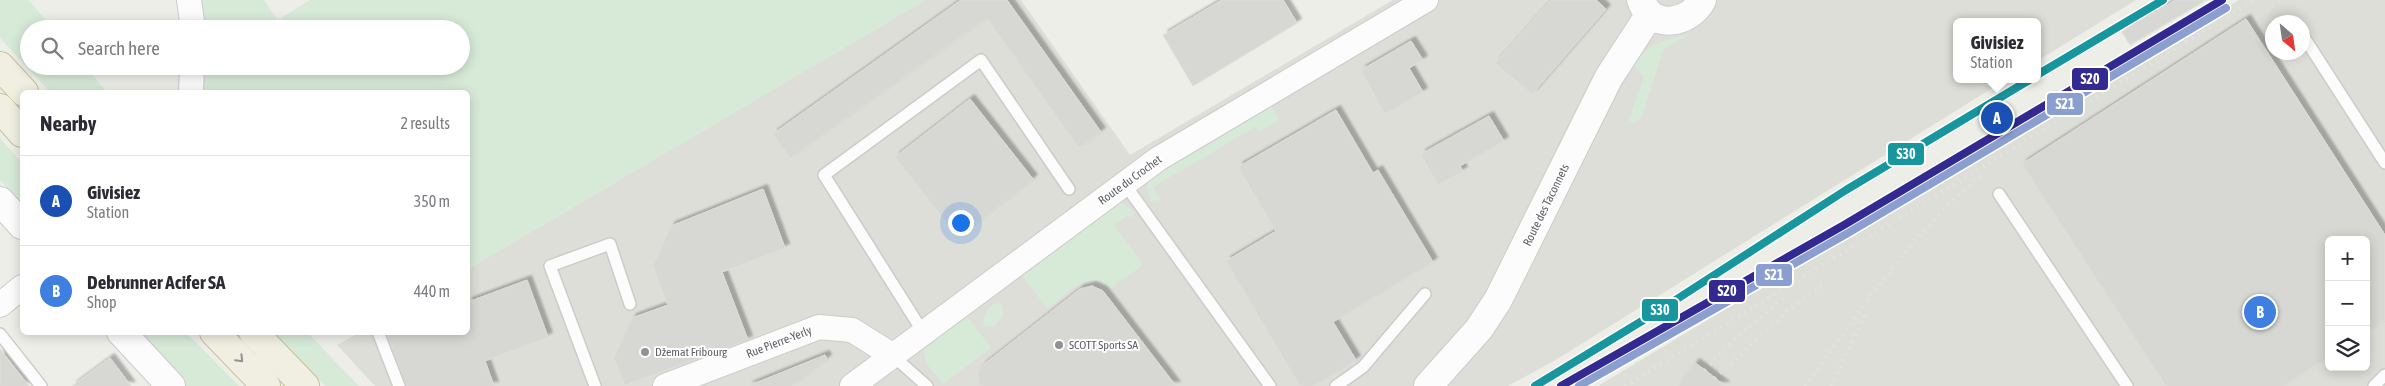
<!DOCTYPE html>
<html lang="en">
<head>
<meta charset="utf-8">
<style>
  body { margin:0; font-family:"Asap Condensed",sans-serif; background:#f2f2f3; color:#2b2b33 }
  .controls { position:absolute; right:15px; bottom:15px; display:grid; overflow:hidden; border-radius:8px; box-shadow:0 2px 12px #0003 }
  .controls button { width:45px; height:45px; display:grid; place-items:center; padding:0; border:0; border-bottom:1px solid #e1e1e2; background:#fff; color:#2b2b33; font:25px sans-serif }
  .compass { position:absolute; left:2265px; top:15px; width:45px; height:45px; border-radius:50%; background:#fff; box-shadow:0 2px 12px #0003; rotate:151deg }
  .you { position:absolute; left:960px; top:222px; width:18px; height:18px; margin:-12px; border:4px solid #fff; border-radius:50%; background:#1a73e8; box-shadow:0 0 0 8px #1a73e833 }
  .badge { display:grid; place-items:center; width:32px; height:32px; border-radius:50%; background:#909294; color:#fff; font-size:16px; font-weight:700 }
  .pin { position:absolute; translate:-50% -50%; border:2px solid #fff; box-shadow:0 1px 5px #0006 }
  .popup { position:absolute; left:1953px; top:18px; width:88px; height:65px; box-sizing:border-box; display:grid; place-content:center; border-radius:8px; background:#fff; filter:drop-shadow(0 1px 4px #0005); font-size:16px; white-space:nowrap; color:#7c7c81 }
  .popup b { font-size:19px; color:#2b2b33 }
  .popup::after { content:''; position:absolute; left:50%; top:100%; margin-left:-10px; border:10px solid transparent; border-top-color:#fff }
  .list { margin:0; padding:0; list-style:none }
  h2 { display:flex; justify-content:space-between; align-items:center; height:65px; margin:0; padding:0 20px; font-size:21px }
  h2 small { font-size:16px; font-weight:400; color:#7c7c81 }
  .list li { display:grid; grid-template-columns:32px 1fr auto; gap:15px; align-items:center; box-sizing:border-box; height:90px; padding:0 20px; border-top:1px solid #e1e1e2 }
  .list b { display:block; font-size:19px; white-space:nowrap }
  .list p { margin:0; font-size:16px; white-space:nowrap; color:#7c7c81 }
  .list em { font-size:16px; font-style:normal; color:#7c7c81 }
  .icon { flex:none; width:28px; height:28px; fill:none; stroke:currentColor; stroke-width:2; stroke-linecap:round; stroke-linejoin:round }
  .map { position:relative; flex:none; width:2385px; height:386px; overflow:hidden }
  .search { position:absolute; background:#fff; box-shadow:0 2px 12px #0003; left:20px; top:20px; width:450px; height:55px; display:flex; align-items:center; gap:12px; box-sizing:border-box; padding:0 18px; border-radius:28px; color:#7c7c81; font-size:19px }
  .panel { position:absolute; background:#fff; box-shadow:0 2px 12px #0003; left:20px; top:90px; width:450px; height:245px; border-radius:8px }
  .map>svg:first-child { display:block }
  .industrial { fill:#deded9; fill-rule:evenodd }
  .green { fill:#d7ead8 }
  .building { fill:#d7d7d4; stroke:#deddd8; filter:url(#shadow) }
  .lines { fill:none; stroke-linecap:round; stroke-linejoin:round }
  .service-casing { stroke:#cbcbcb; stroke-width:14 }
  .minor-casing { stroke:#cbcbcb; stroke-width:26 }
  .tertiary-casing { stroke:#cbcbcb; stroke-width:30 }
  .motorway-casing { stroke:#c6c196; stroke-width:30 }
  .service { stroke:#fcfcfc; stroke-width:11 }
  .minor { stroke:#fcfcfc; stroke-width:24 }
  .tertiary { stroke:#fcfcfc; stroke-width:28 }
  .motorway { stroke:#f0efe2; stroke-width:28 }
  .rail { stroke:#e4e5e4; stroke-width:4; stroke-dasharray:1 6; stroke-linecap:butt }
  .rail-1-casing { stroke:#fff; stroke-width:11 }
  .rail-2-casing { stroke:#fff; stroke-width:11 }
  .rail-3-casing { stroke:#fff; stroke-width:11 }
  .rail-1 { stroke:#322a90; stroke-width:8 }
  .rail-2 { stroke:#8a9fd0; stroke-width:8 }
  .rail-3 { stroke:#18969e; stroke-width:8 }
  .oneway { stroke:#919392 }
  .poi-dot { fill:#909294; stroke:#fff; stroke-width:2 }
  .labels { text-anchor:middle; stroke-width:4; stroke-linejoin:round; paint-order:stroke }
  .street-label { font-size:12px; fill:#5e6167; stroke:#fff }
  .poi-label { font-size:12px; fill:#5e6167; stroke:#fff; text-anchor:start }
  .line-badge { stroke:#fff; stroke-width:2 }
  .badge-label { font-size:14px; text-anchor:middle; font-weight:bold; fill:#fff }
</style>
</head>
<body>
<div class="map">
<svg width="2385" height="386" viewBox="0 0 2385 386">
  <defs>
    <filter id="shadow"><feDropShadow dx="4.5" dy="-4.5" stdDeviation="1" flood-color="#0004"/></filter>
  </defs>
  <rect width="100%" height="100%" fill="#eeeee9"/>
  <path class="industrial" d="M925,0H1021L1130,155L1393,0H2136L2037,61V22H1957V79H2007L1554,361L1508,386H375L337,345L359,333L468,332V269Z
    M2239,0H2385V386H1598ZM2272,22H2302V52H2272ZM2329,240H2366V367H2329Z"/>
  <path class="green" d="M0,0H29L53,29H29V66H85L107,92H50L0,38Z
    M196,0H264L278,20L310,0H926L468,269V92H198L197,66H294L304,73L314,66H461V29H200Z
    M1690,34L1663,50L1642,117L1637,122L1628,123L1644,76L1634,65C1648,44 1666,39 1690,34Z
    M1270,104L1279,120L1259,132L1255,127L1153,187L1160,200L1151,201L1147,187L1150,177Z
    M0,138L22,163V204L0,180Z
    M1114,203H1123L1134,212V215L1130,218L1128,215L1114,225L1143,265L1109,289C1089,267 1065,296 1048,309L1019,272Z
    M997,303L1001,304L1004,315L995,326L986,327L983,324C984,314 987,307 997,303Z
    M965,314L991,348L943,384C934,372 918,359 926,343Z
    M135,333H187L239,386H185Z
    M274,333H308L359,386H325Z"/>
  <path class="building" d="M961,0H1007L1101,132L1079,148L987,18L790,158L773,134Z
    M1222,0H1283L1297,23L1193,86L1163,35Z
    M1551,0H1596L1606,9L1532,94L1495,63Z
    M2176,0H2206L2130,45L2122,32Z
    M2246,19L2385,235V320L2366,333V240H2329V357L2283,386H2166L2022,164Z
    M1411,41L1423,60L1409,68L1423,92L1385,114L1361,70Z
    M970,99L1033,179L958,237L895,157Z
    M1336,110L1373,173L1378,170L1433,262L1333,322L1356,360L1313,386H1300L1226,261L1276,231L1238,167Z
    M1489,116L1504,141L1460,166L1463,171L1438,185L1421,154Z
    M763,189L785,248L722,272L748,340L625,385L614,358L632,318L668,305L653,266L671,226Z
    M527,280L548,337L485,361L494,386H406L386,332H468V302Z
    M1092,286L1103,291L1176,386H980L978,372L983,365L1080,289Z
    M0,349L29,386H0Z
    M825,355L827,359L792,386H748Z
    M110,358L131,386H72Z
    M1695,363L1705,370L1725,386H1678Z"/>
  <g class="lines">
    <g class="service-casing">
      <path id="service" d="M2302,34L2385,163
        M1124,183L1270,386
        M1999,194L2127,386
        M378,332L399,386
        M923,332L824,175L981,60L1069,189
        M0,334L41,386
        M892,355L927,386
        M595,386L550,266L610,244L630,304
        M1336,386L1363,367L1425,294
        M2374,386L2385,375"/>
    </g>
    <g class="minor-casing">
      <path id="minor" d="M189,0L193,29
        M191,92L192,66
        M0,305L22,287
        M665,386L819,327L852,330L892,355
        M852,386L1158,159L1426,0"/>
    </g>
    <g class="tertiary-casing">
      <path id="tertiary" d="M1641,0C1651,31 1690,24 1702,0
        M0,201L22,225
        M121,332L171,386
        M1428,386L1479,329L1498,300L1609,77L1650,14"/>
    </g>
    <g class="motorway-casing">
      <path id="motorway" d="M0,66L24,92
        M0,108L22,133
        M214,332L266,386
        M253,332L305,386"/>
    </g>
    <use href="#service" class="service"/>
    <use href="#minor" class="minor"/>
    <use href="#tertiary" class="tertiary"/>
    <use href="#motorway" class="motorway"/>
    <path class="rail" d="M2263,16L2281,0
      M1705,370L1738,336L1784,297
      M1715,378L1787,311L1822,286
      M1625,386L2255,0
      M1805,386C1859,314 1910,234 1981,175
      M1831,386L1865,315"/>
    <g class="rail-1-casing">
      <path id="rail-1" d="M1561,386L1844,225L2222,0"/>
    </g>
    <g class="rail-2-casing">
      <path id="rail-2" d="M1579,386L1848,233L2226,8"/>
    </g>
    <g class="rail-3-casing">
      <path id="rail-3" d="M2037,75L2163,0
        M1535,386L1660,310L1846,190L2031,79"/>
    </g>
    <use href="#rail-1" class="rail-1"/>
    <use href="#rail-2" class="rail-2"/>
    <use href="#rail-3" class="rail-3"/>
  </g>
  <defs><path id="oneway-chevron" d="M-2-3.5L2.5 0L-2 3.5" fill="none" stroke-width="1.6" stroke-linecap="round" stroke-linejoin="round" transform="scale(1.25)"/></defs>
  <use class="oneway" href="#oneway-chevron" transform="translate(240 359) rotate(46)"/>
  <g class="poi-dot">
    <circle cx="1059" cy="345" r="5"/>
    <circle cx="645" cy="352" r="5"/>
  </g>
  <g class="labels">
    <g class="street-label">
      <text transform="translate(1130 180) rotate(-36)" y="4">Route du Crochet</text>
      <text transform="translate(1546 205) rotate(-64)" y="4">Route des Taconnets</text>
      <text transform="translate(779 342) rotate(-21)" y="4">Rue Pierre-Yerly</text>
    </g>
    <g class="poi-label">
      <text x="1069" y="349">SCOTT Sports SA</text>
      <text x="655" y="356">Džemat Fribourg</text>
    </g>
  </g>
  <g class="line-badge">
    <rect x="2071" y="67" width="38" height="24" rx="5" fill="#322a90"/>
    <rect x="2046" y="92" width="38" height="24" rx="5" fill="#8a9fd0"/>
    <rect x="1887" y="142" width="38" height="24" rx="5" fill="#18969e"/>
    <rect x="1755" y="263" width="38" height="24" rx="5" fill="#8a9fd0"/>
    <rect x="1708" y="279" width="38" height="24" rx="5" fill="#322a90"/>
    <rect x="1641" y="298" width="38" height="24" rx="5" fill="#18969e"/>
  </g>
  <g class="badge-label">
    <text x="2090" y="84">S20</text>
    <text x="2065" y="109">S21</text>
    <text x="1906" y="159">S30</text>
    <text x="1774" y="280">S21</text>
    <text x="1727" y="296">S20</text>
    <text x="1660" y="315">S30</text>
  </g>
</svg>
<div class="controls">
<button>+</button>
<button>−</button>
<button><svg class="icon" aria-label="layers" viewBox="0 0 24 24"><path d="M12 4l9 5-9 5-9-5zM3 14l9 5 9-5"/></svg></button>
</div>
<svg class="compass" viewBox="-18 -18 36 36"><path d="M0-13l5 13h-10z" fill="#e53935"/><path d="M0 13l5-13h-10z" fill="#7c7c81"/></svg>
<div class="you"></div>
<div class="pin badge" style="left:1997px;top:118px;background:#1a4fb4">A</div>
<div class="popup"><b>Givisiez</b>Station</div>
<div class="pin badge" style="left:2260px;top:312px;background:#3f7fe0">B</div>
<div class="search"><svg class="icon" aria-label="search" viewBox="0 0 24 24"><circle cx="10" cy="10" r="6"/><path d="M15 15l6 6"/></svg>Search here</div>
<section class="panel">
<h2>Nearby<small>2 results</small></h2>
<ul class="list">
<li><span class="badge" style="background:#1a4fb4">A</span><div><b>Givisiez</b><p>Station</p></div><em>350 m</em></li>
<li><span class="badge" style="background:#3f7fe0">B</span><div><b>Debrunner Acifer SA</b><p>Shop</p></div><em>440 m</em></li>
</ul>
</section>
</div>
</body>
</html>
